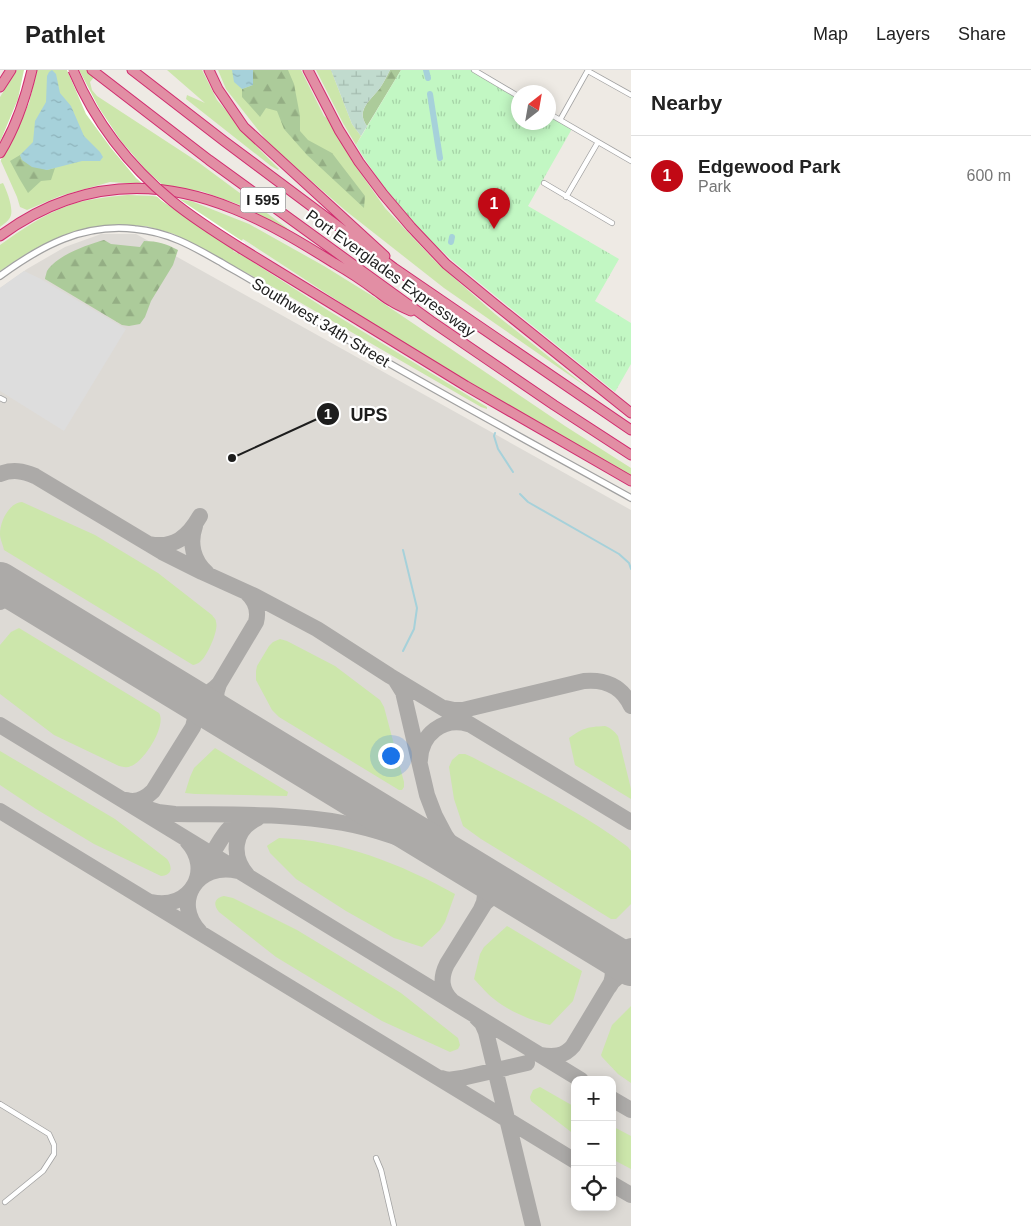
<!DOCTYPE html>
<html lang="en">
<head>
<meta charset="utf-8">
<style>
  body { margin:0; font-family:Arial,sans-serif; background:#f6f6f6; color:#222 }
  .controls { position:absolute; right:15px; bottom:15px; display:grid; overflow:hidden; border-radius:10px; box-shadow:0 2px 12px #0003 }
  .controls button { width:45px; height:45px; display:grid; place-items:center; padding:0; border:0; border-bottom:1px solid #e0e0e0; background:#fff; color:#222; font:25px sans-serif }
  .compass { position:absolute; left:511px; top:15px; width:45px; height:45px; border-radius:50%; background:#fff; box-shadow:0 2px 12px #0003; rotate:31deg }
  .you { position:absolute; left:390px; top:685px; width:18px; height:18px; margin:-12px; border:4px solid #fff; border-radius:50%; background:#1a73e8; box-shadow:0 0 0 8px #1a73e833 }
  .badge { display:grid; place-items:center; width:32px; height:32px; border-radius:50%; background:#c10915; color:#fff; font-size:16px; font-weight:700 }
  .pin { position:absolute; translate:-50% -41px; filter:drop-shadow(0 1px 2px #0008) }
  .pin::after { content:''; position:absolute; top:26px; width:18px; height:15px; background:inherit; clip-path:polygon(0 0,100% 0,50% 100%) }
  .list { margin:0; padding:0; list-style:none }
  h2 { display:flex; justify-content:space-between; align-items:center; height:65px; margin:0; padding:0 20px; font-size:21px }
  h2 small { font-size:16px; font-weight:400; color:#767676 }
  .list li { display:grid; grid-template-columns:32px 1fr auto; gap:15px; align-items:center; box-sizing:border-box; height:80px; padding:0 20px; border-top:1px solid #e0e0e0 }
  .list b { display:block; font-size:19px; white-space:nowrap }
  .list p { margin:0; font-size:16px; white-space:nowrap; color:#767676 }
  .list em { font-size:16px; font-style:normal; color:#767676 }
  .icon { flex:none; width:28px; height:28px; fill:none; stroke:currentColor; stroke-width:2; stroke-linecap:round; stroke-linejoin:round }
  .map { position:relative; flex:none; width:631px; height:1156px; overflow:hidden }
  header { display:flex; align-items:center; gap:30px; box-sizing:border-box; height:70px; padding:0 25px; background:#fff; border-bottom:1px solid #e0e0e0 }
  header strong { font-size:24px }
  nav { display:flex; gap:28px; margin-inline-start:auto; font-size:18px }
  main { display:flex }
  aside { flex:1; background:#fff }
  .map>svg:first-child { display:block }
  .airport { fill:#dddad5; fill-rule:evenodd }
  .grass { fill:#cce6ab }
  .forest { fill:url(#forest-firs) }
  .wetland { fill:url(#wetland-marsh) }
  .park { fill:url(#park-tufts) }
  .parking { fill:#ddd }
  .water { fill:url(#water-ripples) }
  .pier { fill:#fff }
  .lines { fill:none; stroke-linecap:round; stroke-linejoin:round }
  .stream { stroke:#a6d1da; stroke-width:2 }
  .canal { stroke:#a6d1da; stroke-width:6 }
  .taxiway { stroke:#acaaa8; stroke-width:16 }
  .runway { stroke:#acaaa8; stroke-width:40 }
  .minor-casing { stroke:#a1a1a1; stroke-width:6 }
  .tertiary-casing { stroke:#a1a1a1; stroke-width:8 }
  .motorway-casing { stroke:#d12c6f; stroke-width:11 }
  .minor { stroke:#fff; stroke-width:4.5 }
  .tertiary { stroke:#fff; stroke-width:5.5 }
  .motorway { stroke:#e28ea4; stroke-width:9 }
  .motorway-bridge-casing { stroke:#d12c6f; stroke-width:11; stroke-linecap:butt }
  .motorway-bridge { stroke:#e28ea4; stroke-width:9 }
  .labels { text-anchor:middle; stroke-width:4.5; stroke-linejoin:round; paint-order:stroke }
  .shield { fill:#fff; stroke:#616161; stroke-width:1 }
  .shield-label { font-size:15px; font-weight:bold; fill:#1d1d1d }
  .street-label { font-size:16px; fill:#1d1d1d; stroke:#fff }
  .leader { fill:none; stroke:#1d1d1d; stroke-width:2 }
  .callout-dot { fill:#1d1d1d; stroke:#fff; stroke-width:2 }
  .mark-label { font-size:15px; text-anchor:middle; font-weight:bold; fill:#fff }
  .callout-label { font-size:18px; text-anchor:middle; font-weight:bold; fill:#1d1d1d; stroke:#fff; stroke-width:4.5; stroke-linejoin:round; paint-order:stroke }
</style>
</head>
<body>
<header>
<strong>Pathlet</strong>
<nav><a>Map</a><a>Layers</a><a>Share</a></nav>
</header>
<main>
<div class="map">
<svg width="631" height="1156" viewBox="0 0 631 1156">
  <defs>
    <pattern id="forest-firs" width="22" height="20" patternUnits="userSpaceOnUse" patternTransform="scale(1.25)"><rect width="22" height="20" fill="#accb9a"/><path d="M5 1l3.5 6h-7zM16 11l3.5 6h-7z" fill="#94ae84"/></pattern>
    <pattern id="wetland-marsh" width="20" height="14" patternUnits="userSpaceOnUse" patternTransform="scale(1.25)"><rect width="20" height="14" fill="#c1dbce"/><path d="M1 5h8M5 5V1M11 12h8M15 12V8" fill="none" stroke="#a5bcb0"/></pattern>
    <pattern id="park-tufts" width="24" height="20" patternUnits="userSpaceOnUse" patternTransform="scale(1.25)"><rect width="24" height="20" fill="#c2f7c3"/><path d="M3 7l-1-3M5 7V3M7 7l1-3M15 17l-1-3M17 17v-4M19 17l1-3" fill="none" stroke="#a6d3a7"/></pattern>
    <pattern id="water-ripples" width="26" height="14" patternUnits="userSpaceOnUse" patternTransform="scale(1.25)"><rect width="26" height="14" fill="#a6d1da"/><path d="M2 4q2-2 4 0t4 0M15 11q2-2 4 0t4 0" fill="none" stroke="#8eb3bb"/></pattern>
  </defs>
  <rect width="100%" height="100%" fill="#eeeae4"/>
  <path class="airport" d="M101,164H136L631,440V1156H0V218L27,199L65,177ZM575,1010H612V1137H575Z"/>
  <path class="grass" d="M17,0H100L90,12L92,20L97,26L198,92L287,158V160L243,136L201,121L140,114L110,112L60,126L27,140L20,137L17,127L0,89V27Z
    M167,0H202L217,30L260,80L279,99L278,100L271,96L186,29L187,25L205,33Z
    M218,0H301L324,46L328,49L357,98L385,138L436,192L495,244L588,318L444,218L346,141L270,75L226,19Z
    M316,0H331L352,54L361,66L356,75L343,53Z
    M3,113C7,121 13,137 11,145C10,150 4,154 0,157V114Z
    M128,125L152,126L191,131L249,154L324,196L374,227L565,356L631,398V406L547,358L390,265L243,169L233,181L245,187L329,241L487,337V339L481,337L282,222L174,164L146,156L110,155L63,165L29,182L0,201V175C21,160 43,145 67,136C86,129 108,127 128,125Z
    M22,432L95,465L158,503L212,545C214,548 216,549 216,552C219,560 207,586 201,591C198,594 196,594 193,595L4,480C3,475 0,469 0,464C0,451 9,433 22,432Z
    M19,558L159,643C167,655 144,692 131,696C127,698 123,697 119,696L54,665L0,624V575L11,562Z
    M280,569L287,571L335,596L380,630L384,637L404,712V717L402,720H399L279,647L272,640L256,610V601L257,596L269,576L273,572Z
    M605,656C611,658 614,661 618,666L631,719V729L575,695L569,668C583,658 587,657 605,656Z
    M215,678L288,722L287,726L195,724L185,723L190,707L194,698Z
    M0,681L115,749L167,789C173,798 172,805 161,806L94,774L36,739L0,715Z
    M459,684H465L472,687C525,715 580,741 628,777L631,781V834L616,849H611L481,769L463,756L454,729L449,697L452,690Z
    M279,768C341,770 401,794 455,824L445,852L440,860L422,877L394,868L346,841L296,809L270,783L267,776L268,775Z
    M224,826L233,828L297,860L401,923L458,968L460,975L458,979L450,982L382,951L276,887L219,842C213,835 214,828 224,826Z
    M507,856L582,901L573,931L550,955C530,950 510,942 494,929C487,924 481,916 474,909L480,884L484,877Z
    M631,936V1013L618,1004L602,987L601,985L612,955Z
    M540,1017L575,1037V1065L531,1031L530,1027L533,1020Z
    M612,1056L631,1066V1099L612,1089Z"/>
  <path class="forest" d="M253,0H288L294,14L300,46V61L308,70L332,83L365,126L364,138L307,85L284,59L277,41L266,38L260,47L242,27V19L253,15Z
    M390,0H401L367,56C355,40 371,30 380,18C384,12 387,6 390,0Z
    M20,85L22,90L47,100L55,98L51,110L41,111L28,123L19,108L10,91Z
    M104,170L111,174L140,177L144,171C157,171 167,174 178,180L173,195L151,231L145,247L140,254L129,256L122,255L45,209C45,208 47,201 47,201C57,185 87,175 104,170Z"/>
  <path class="wetland" d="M331,0H390C387,6 384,12 380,18C371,30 355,40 367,56L361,66L352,54Z"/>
  <path class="park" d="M401,0H474L518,26V52H548L549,43L573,57L528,136L619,189L595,231L631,253V294L615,322L498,228L454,192L433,173L408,146L381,113L362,85L356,75Z"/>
  <path class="parking" d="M24,201L41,209L126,259L64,361L0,321V218Z"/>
  <path class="water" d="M52,0L56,4L60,23L71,36L84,66L100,82L103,87L100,91H82L47,100L32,97L22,90L20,85L33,72L35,51L46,32L47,6L49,2Z
    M232,0H253V15L242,19L234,12Z"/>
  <path class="pier" d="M24,0H37L29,33L9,77L0,91V72L18,29Z
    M67,0H79L99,38L121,71L146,100L176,127L245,173L239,183L162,131L136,108L111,78L86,44Z"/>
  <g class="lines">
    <path class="stream" d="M495,363L494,366L498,379L513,402
      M520,424L528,432L619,484L629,493L631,499
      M403,581L414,559L417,538L403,480"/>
    <path class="canal" d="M426,0L428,8
      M430,24L440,88
      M451,172L452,167"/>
    <path class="taxiway" d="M0,404C13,399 23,401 35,406L162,482L202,502L255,526L317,559L390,606L631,752
      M195,456C189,473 193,491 207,503
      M149,474C174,479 188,467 200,446
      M0,532C11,525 20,527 31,531
      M395,609L403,622L427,725L435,746L445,765L454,778L476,802
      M219,614C212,632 218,639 230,652
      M178,620C195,627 205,629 219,614L256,552C259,540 256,531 247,523
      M445,638L454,640H463L584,611C604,609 622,616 631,636
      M0,655L581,1010
      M420,690C421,664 443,647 468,654
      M126,730C136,733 145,729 153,721L193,657L195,649V643L192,634L186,627L174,618
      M145,738L158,742L175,744C231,745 288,743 343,753C382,760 418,775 455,789
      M0,741L575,1091
      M207,793C218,775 227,752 249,746
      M479,804C485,816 488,827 481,839
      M248,806C231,787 232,760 258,748
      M151,832C190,841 214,800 187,771
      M200,862C171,832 198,791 238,801
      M605,881L620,880L631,876
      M609,917C614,908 621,903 631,903
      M452,931C441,920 440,908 447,894L485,833C494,824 503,824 516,826
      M476,947L482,953L486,962L533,1156
      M540,985C553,987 564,987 573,976L611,913C615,900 613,891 605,881
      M441,1008L448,1010L462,1008L527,993
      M612,1029L631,1040
      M612,1114L631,1125"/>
    <path class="runway" d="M0,512L631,896"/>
    <g class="minor-casing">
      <path id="minor" d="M474,0L518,26
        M588,1L631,25
        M548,43L631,91
        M560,50L588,0
        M544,113L612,153
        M566,127L598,72
        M0,328L4,330
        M0,1034L49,1064L54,1075V1084L43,1101L5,1132
        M376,1088L381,1100L394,1156"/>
    </g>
    <g class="tertiary-casing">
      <path id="tertiary" d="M0,206C41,176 83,153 135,159C169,162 194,177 222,193C239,203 255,212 271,222C291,233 309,247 328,258C428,317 530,372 631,428"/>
    </g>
    <g class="motorway-casing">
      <path id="motorway" d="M92,0L209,90L431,251L554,335L631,385
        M132,0L224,71L394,198L631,360
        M209,0L218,19L244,57L385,186
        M308,0L339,60L359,92L383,124L411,157L446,194L491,231L631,343
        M0,17L11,0
        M0,83C16,57 25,30 32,0
        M0,166C72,113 151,105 234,139C269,153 302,173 334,193C348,201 362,210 375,220C380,223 385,228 391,231C397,235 404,238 411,241
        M242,179L466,316L631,411"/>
    </g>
    <use href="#minor" class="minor"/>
    <use href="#tertiary" class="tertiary"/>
    <use href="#motorway" class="motorway"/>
    <g class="motorway-bridge-casing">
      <path id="motorway-bridge" d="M73,0C95,52 128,95 172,131C194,149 218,164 242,179"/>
    </g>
    <use href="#motorway-bridge" class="motorway-bridge"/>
  </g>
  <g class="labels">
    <rect class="shield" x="240.5" y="117.5" width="45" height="25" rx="4"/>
    <g class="shield-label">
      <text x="263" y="135">I 595</text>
    </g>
    <g class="street-label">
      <text transform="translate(391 203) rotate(36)" y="6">Port Everglades Expressway</text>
      <text transform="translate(321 252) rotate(31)" y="6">Southwest 34th Street</text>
    </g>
  </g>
  <path class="leader" d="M232 388L328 344"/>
  <g class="callout-dot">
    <circle cx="232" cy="388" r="5"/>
    <circle cx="328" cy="344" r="12"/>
  </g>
  <g class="mark-label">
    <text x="328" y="349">1</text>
  </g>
  <g class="callout-label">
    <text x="369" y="351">UPS</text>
  </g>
</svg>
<div class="controls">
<button>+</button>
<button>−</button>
<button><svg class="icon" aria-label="locate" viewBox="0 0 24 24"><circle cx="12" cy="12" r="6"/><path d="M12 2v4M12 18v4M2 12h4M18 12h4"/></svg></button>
</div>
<svg class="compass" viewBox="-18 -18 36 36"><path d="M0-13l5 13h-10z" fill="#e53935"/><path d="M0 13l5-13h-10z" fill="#767676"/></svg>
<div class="you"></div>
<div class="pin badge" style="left:494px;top:159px">1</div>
</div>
<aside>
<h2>Nearby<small></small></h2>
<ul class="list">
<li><span class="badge">1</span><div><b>Edgewood Park</b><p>Park</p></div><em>600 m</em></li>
</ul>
</aside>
</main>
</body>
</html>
